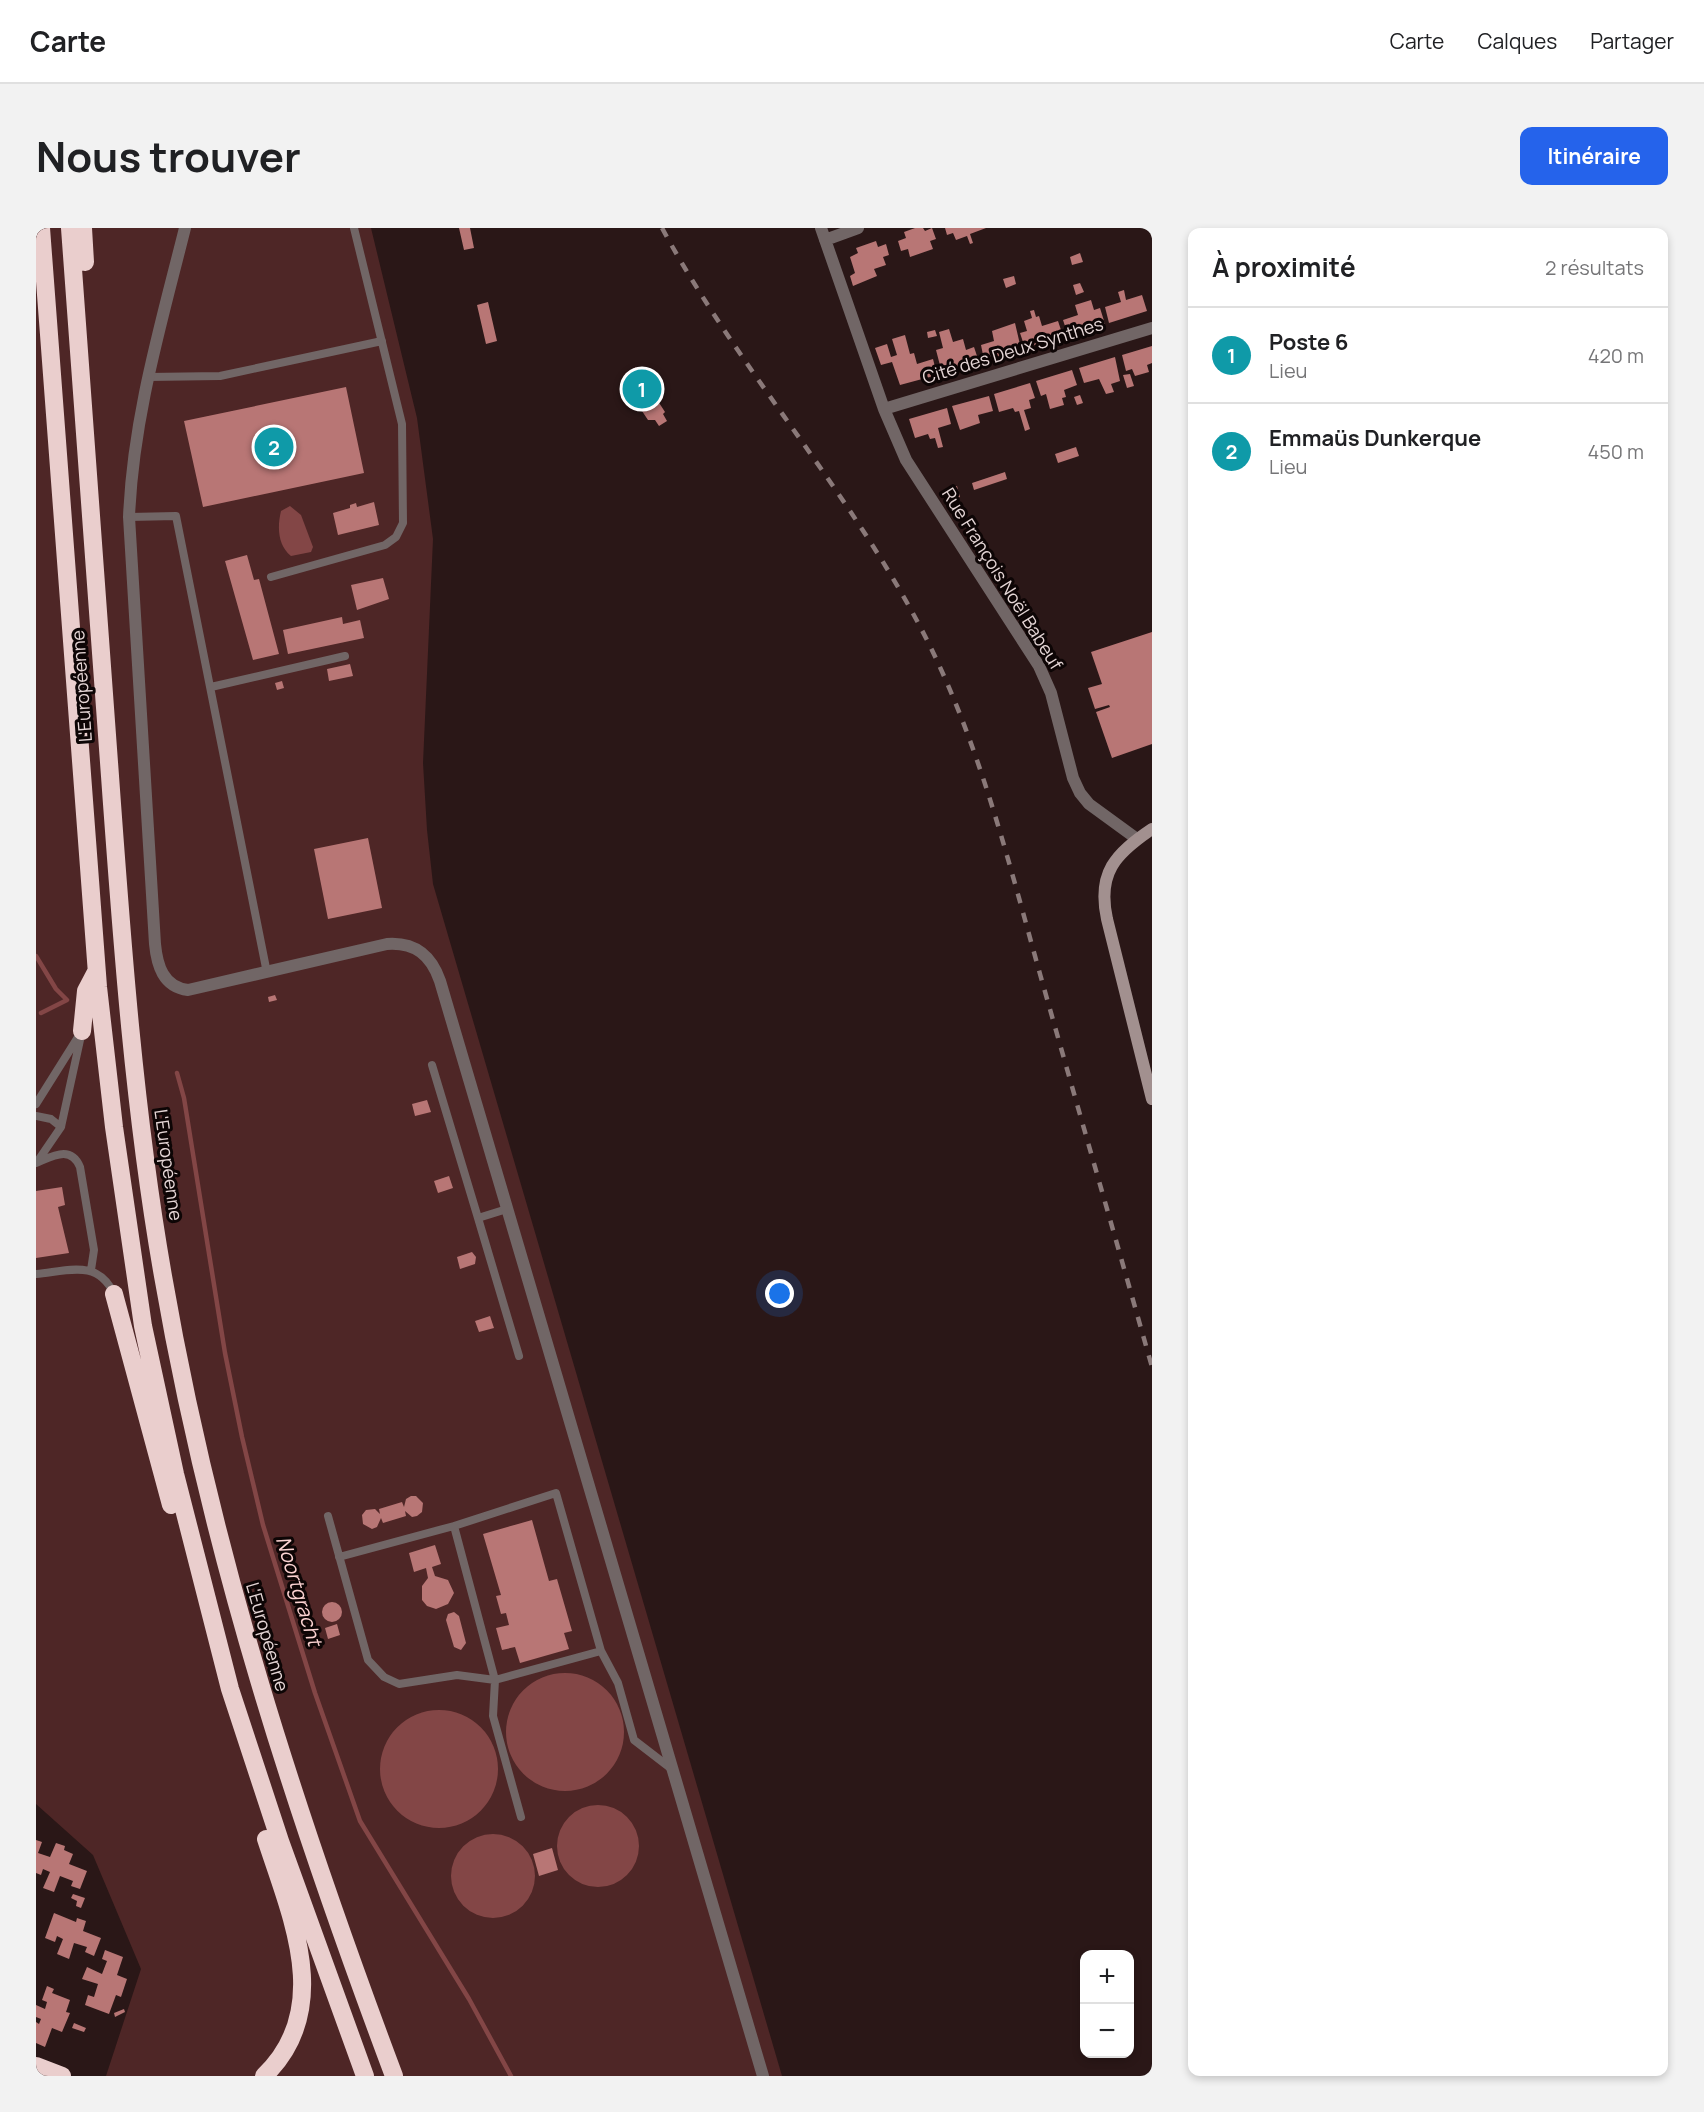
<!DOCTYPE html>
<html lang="fr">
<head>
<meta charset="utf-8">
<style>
  body { margin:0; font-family:Manrope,sans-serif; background:#f2f2f2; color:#202124 }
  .controls { position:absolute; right:18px; bottom:18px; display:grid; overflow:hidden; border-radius:12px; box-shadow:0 3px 9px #0003 }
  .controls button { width:54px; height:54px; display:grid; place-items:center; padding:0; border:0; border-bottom:2px solid #e0e0e0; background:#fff; color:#202124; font:30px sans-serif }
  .you { position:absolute; left:744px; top:1066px; width:21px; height:21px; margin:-15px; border:4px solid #fff; border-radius:50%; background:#1a73e8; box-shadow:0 0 0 9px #1a73e833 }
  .badge { display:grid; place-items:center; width:39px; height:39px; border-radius:50%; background:#2563eb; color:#fff; font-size:20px; font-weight:700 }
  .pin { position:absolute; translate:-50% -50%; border:3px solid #fff; box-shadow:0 2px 6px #0006 }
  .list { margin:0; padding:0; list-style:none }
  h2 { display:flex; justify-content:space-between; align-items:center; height:78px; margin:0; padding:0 24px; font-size:26px }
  h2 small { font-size:20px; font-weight:400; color:#757577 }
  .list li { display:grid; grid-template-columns:39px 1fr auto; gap:18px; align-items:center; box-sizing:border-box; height:96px; padding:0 24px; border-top:2px solid #e0e0e0 }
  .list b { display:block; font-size:22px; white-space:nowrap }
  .list p { margin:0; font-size:20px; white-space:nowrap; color:#757577 }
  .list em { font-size:20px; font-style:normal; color:#757577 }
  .map { position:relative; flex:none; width:1116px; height:1848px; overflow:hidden; border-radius:12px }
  header { display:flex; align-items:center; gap:36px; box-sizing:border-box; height:84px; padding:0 30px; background:#fff; border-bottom:2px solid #e0e0e0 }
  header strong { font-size:28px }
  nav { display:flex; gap:33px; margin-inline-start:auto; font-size:21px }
  .intro { display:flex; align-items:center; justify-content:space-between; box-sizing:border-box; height:144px; padding:0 36px }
  h1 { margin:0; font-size:42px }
  .button { padding:15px 27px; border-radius:12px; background:#2563eb; color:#fff; font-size:21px; font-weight:700 }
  main { display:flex; gap:36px; padding:0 36px }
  aside { flex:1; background:#fff; border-radius:12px; box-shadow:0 3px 9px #0003 }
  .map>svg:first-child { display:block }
  .green { fill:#4e2626 }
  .water { fill:#834646 }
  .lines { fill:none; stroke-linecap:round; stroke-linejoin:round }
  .stream { stroke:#834646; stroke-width:4.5 }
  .building { fill:#b87675 }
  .lane { stroke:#716666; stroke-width:8 }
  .street { stroke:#716666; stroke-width:12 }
  .secondary { stroke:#a2908f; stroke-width:12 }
  .highway { stroke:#eacecd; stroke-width:18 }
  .rail { stroke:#8a7979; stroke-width:4.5; stroke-dasharray:10 10; stroke-linecap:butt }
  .labels { text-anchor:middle; stroke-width:6; stroke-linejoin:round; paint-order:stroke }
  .street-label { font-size:18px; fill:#e5d6d6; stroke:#0d0505 }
  .water-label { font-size:20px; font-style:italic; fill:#fcd3d2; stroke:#0d0505 }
</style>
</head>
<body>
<header>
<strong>Carte</strong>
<nav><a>Carte</a><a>Calques</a><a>Partager</a></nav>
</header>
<div class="intro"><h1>Nous trouver</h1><a class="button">Itinéraire</a></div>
<main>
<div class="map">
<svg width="1116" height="1848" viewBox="0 0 1116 1848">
  <rect width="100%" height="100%" fill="#2a1717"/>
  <path class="green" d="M0,0H335L381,190L397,311L387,535L391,602L397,656L746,1848H70L105,1741L57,1627L0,1576Z"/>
  <path class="water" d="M254,278L265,287L277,319L275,324L255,328C242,317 241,300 245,283Z
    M470 1504a59 59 0 1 1 118 0a59 59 0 1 1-118 0Z
    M344 1541a59 59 0 1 1 118 0a59 59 0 1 1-118 0Z
    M521 1618a41 41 0 1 1 82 0a41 41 0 1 1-82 0Z
    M415 1648a42 42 0 1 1 84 0a42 42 0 1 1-84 0Z"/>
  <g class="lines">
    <path class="stream" d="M0,728L20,761L31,772L5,785
      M141,845L148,870L189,1125L206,1209L227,1297L279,1465L324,1593L433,1771L475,1848"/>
  </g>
  <path class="building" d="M423,0H434L438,20L428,22Z
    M879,0H887L889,3L896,0L900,11L894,13L897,21L874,29L872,21L865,23L862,13L870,10L868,4Z
    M909,0H950L934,6L937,15L934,16L931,8L920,12L917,5L911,7Z
    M840,13L842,19L850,16L853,27L847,29L850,37L838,41L841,48L817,58L814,48L819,45L814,29L822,25L820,20Z
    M1044,25L1047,34L1036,37L1034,29Z
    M978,48L980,56L970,60L967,51Z
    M1044,55L1048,64L1040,67L1037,57Z
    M1088,62L1090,72L1106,67L1111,83L1073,95L1069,79L1085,74L1082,64Z
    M1055,72L1058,82L1064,80L1069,96L1032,107L1027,92L1042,87L1039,77Z
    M452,74L461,113L450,116L441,77Z
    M998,82L1000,89L1003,88L1006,98L1022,93L1027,108L989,120L984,105L991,103L988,93L996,90L994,83Z
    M979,95L985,121L948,132L945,117L958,113L956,103Z
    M913,101L917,114L927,111L930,122L938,119L943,134L906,145L900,122L907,120L903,104Z
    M899,102L901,108L892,110L891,104Z
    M869,107L874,126L878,125L881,136L897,131L901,147L864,157L856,134L845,137L839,120L851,116L855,129L861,127L856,111Z
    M1116,118V135L1111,137L1113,144L1099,148L1096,141L1090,143L1086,127Z
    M1079,129L1084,153L1075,156L1078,164L1070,166L1063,151L1048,155L1043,140Z
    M600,139L629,184L627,186L631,193L623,198L619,192H612L606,183L607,176L589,146Z
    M1036,142L1041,157L1028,162L1030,169L1026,170L1028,177L1014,181L1010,166L1005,168L1000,153Z
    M1094,146L1098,158L1091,160L1087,147Z
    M994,155L999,170L993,172L995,180L988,182L994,201L989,203L983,183L979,184L977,180L963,184L958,166Z
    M310,159L328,245L167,279L148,193Z
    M1044,167L1047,175L1041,177L1038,169Z
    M953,168L957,183L942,187L944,195L924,202L916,178Z
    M911,180L915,196L902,200L907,219L902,220L899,210L894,211L892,206L879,210L873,191Z
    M1040,219L1043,228L1022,235L1019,226Z
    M969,244L971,251L938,262L936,255Z
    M921,258L924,269L917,271L914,260Z
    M338,274L343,297L302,307L297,285L314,280V277L320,275L321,279Z
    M211,327L218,352L223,351L243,426L217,432L189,333Z
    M347,350L353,371L321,382L315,357Z
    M306,389L307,396L324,392L328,410L252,426L247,402Z
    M1116,404V516L1076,530L1060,484L1074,479L1073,477L1059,481L1052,460L1066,456L1055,424Z
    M314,436L317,448L293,453L291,441Z
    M246,453L248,460L241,462L239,455Z
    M332,610L346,680L292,691L278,621Z
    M239,767L241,772L233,774L232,769Z
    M391,872L395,884L379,888L376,876Z
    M413,948L417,960L402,965L398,953Z
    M26,959L29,977L22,979L33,1025L0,1030V963Z
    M436,1024L440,1029L439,1036L424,1041L421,1029Z
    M454,1088L458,1100L443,1104L439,1093Z
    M375,1268H380L387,1275L386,1284L381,1288L376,1289L369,1283L370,1288L347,1295L345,1290L341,1299L336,1301L327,1296L326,1287L330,1282L339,1281L344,1286L343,1281L366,1274L368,1279L370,1271Z
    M496,1292L513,1353L521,1351L536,1403L528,1405L533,1421L484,1435L479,1419L466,1422L460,1400L473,1397L470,1385L465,1386L460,1368L465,1367L447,1306Z
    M399,1317L405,1336L396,1339L399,1348L412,1352L418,1365L412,1376L400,1381L391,1378L386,1372V1358L392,1350L390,1340L378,1344L373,1325Z
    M286 1384a10 10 0 1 1 20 0a10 10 0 1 1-20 0Z
    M418,1384L423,1388L430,1415L425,1422L418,1419L410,1392L412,1386Z
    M301,1396L304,1407L292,1411L289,1400Z
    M0,1612L6,1614L2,1625L14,1629L20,1615L29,1618L28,1622L37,1626L33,1636L51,1643L44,1661L35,1658L37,1653L24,1648L18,1664L7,1660L14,1644L7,1641L5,1647L0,1645Z
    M516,1620L522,1642L503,1648L497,1626Z
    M37,1666L49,1670L45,1680L40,1678L41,1673L35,1670Z
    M18,1685L40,1694L41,1690L50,1693L47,1703L65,1710L58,1728L49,1724L51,1719L38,1715L33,1731L21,1726L27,1711L21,1708L19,1714L9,1710Z
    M69,1722L87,1729L81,1747L91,1751L85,1769L80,1767L73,1786L49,1777L52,1767L58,1769L62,1756L46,1751L51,1739L66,1746L71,1733L66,1731Z
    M11,1758L18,1761L16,1765L34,1772L30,1784L34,1785L26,1804L16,1800L9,1819L0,1815V1794L3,1796L5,1791L0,1789V1777L9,1781L11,1774L6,1772Z
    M88,1781L89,1784L79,1789L78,1785Z
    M38,1795L50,1800L48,1804L36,1800Z"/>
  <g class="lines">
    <path class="lane" d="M112,149L184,148L346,113
      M93,289L140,288L231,745
      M235,349L349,317L360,309L367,295L366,196L318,0
      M175,459L309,428
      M396,837L442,990L471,981
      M0,876L44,806
      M0,888L15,891L25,899
      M1,934L25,899L46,803
      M0,935C17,928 35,917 44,939L58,1022L55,1042
      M442,990L483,1128
      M0,1046C32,1043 62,1031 78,1066
      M292,1288L332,1432L348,1449L363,1456L421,1447L459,1452L565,1423
      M418,1298L520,1265L565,1423L582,1455L598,1512L637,1542
      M303,1329L418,1298L459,1452L457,1488L485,1589"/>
    <path class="street" d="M149,0C125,96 97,190 93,289L119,716C121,737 127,759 152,762L351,716C379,714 395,727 404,753L727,1848
      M785,0L848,181L870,232L1003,438L1015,465L1037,550L1044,565L1053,576L1101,611
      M789,12L822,0
      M848,181L1116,100"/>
    <path class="secondary" d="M1116,601C1079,626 1061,645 1071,691L1116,871"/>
    <path class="highway" d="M5,0L62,759L78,899L107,1098L139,1246L194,1461L244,1613L329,1848
      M34,0C48,183 60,366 74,548C86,715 98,883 127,1048C175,1326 259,1584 358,1848
      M47,0L49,34
      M46,803L50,763L60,744
      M78,1066L135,1277
      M0,1838L26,1848
      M228,1848C298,1781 255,1688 230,1611"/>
    <path class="rail" d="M626,0C705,146 820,269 894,418C945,522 973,635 1004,746C1041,877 1079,1008 1116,1139"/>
  </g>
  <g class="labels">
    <g class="street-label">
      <text transform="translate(977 123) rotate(-17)" y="6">Cité des Deux Synthes</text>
      <text transform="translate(966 351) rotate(58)" y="6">Rue François Noël Babeuf</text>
      <text transform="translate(46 458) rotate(-94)" y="6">L'Européenne</text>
      <text transform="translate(132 937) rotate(82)" y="6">L'Européenne</text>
      <text transform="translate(231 1409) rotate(74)" y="6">L'Européenne</text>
    </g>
    <g class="water-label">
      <text transform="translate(263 1363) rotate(73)" y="7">Noortgracht</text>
    </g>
  </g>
</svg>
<div class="controls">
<button>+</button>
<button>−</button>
</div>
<div class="you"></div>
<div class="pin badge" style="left:606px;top:161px;background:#0f9aa8">1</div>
<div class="pin badge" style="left:238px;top:219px;background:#0f9aa8">2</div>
</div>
<aside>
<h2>À proximité<small>2 résultats</small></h2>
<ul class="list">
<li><span class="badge" style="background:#0f9aa8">1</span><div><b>Poste 6</b><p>Lieu</p></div><em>420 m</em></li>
<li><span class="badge" style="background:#0f9aa8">2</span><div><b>Emmaüs Dunkerque</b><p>Lieu</p></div><em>450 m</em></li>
</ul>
</aside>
</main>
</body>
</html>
